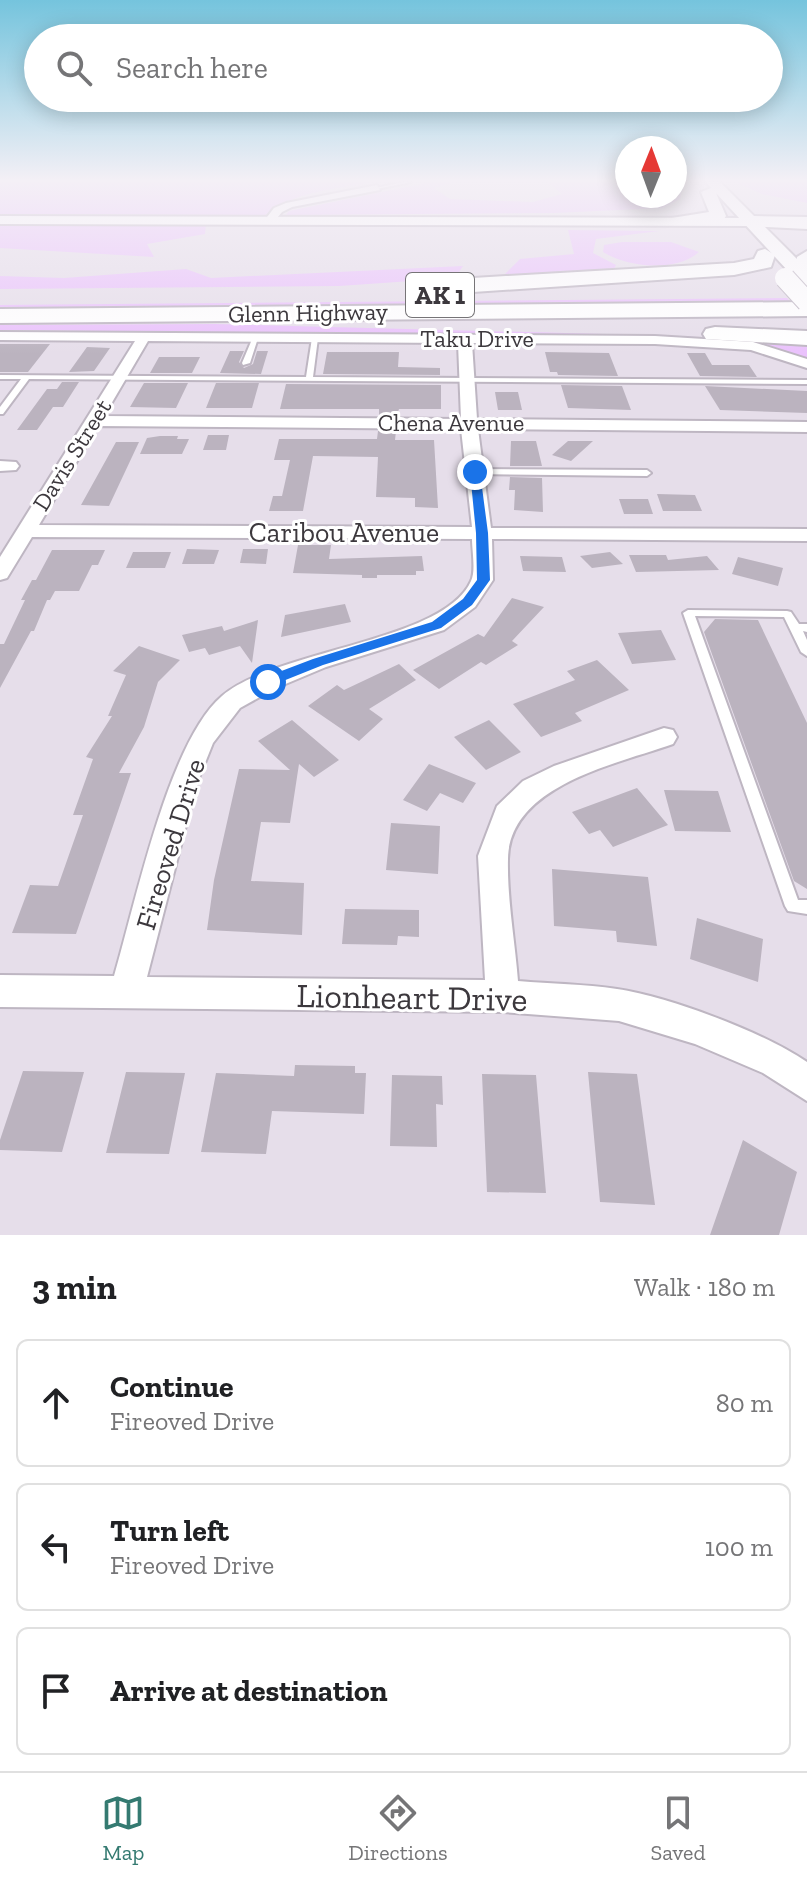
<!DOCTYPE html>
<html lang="en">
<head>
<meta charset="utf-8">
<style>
  body { margin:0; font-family:"Zilla Slab",serif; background:#f2f2f2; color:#202124 }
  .compass { position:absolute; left:615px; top:136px; width:72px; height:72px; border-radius:50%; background:#fff; box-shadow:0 4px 20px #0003; rotate:1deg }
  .stop { position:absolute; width:24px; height:24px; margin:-18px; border:6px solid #1a73e8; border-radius:50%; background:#fff }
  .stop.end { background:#1a73e8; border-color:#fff; box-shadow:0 2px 8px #0008 }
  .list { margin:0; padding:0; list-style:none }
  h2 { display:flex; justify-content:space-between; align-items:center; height:104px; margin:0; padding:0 32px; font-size:34px }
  h2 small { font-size:26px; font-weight:400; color:#757577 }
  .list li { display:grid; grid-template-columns:52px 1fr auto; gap:24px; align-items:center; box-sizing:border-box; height:128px; margin:0 16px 16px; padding:0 16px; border:2px solid #e0e0e0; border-radius:12px }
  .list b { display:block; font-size:30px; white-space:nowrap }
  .list p { margin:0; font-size:26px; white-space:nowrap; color:#757577 }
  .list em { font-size:26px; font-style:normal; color:#757577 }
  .icon { flex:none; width:44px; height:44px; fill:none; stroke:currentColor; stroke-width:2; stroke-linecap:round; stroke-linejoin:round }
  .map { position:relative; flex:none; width:807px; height:1235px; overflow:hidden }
  .search { position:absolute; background:#fff; box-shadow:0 4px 20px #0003; left:24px; right:24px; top:24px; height:88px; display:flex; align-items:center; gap:20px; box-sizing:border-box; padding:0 28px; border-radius:44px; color:#757577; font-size:30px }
  .sheet { height:536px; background:#fff }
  nav { display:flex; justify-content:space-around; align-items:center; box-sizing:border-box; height:112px; border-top:2px solid #e0e0e0; background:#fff; font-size:22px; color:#757577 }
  nav a { display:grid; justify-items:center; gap:4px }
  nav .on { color:#347a71 }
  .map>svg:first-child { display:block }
  .green { fill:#eac2fc }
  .building { fill:#bbb3bf }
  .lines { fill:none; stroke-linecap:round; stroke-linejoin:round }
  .service-casing { stroke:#beb6c2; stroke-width:4 }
  .minor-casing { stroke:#beb6c2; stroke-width:4 }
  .tertiary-casing { stroke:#beb6c2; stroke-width:4 }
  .primary-casing { stroke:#beb6c2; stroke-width:4 }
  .motorway-casing { stroke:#beb6c2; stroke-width:4 }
  .service { fill:#fff; fill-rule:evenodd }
  .minor { fill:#fff; fill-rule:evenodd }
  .tertiary { fill:#fff; fill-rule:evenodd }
  .primary { fill:#fff; fill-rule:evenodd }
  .motorway { fill:#fff; fill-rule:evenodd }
  .primary-bridge-casing { stroke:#beb6c2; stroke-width:22; stroke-linecap:butt }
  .primary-bridge { stroke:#fff; stroke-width:20 }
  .route { fill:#1a73e8 }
  .labels { text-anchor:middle; stroke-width:6; stroke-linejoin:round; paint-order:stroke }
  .far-street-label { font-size:24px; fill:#3c383d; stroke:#fff }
  .shield { fill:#fff; stroke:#767477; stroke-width:2 }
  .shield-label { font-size:26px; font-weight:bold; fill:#3c383d }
  .street-label { font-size:28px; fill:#3c383d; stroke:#fff }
  .near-street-label { font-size:34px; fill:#3c383d; stroke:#fff }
</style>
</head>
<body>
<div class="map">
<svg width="807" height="1235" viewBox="0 0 807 1235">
  <rect width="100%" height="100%" fill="#e6deea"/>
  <path class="green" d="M0,182H373C336,189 295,191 265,215L0,214Z
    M431,182H454L434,188L450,199L533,202L562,194L548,182H627V196H675V184L683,185L680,199L662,208L554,213L286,215L289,211Z
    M735,182H807V203L762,194Z
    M0,224H206L205,234L147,244L154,257L0,248Z
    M568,230L659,231L596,239L593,253L616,265L614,269L502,277L520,259L574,254Z
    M622,242H671L699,252C676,273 627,267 603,252L604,245Z
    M463,266L455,278L339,286L0,289V276L64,278L186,269L211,278Z
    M787,298L792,304L0,311V305Z
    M215,324L678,336L807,343V359L755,344L628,336L0,330V325Z"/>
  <path class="building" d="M0,344H50L28,372H0Z
    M87,347L110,348L94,371L69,372Z
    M230,351H244L239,362L244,368L253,364L257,351H268L261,374L220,373Z
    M327,352H399L398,367L440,368V375L323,374Z
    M545,352L609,353L618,376L558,375L557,372H550Z
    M687,353H705L712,365H749L757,377L700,376Z
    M159,357H200L192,373H150Z
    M62,382H79L63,407H53L37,430H17L47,389H57Z
    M144,383H188L176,408L130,407Z
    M216,383H259L252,408H206Z
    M286,384L441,385V409H399L397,415H379V409H280Z
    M561,385L622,386L631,410L568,408Z
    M705,386L807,391V413L720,410Z
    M495,392H518L522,410H498Z
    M378,431H396L395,440H434L438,508L415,507V498L376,497L378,457L313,456L303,511H269L273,496H282L290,460H274L279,439H377Z
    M208,435H229L226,450H203Z
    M160,436H178L177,439H189L182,454H140L147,438Z
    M511,441H536L542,466H510Z
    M568,441H593L571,461L552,455Z
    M116,442H139L109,506L81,505Z
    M510,477L542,478L543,512L514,510L515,490H509Z
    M657,494L695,495L702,511H663Z
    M619,499H648L653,514H624Z
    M298,545H331L329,559L422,556L424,571H416V575H377V578H362V575L293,573Z
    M187,549L219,550L214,564H182Z
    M243,549H268L266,564L240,563Z
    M52,550H105L98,565H92L79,591H55L50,600H47L34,631H31L0,688V644H4L25,600H21L32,580H36Z
    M133,552H171L165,568H126Z
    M610,552L623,564L592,568L580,556Z
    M629,555H666L668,560L707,556L719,570L636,572Z
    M520,556L562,557L566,572L523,571Z
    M738,557L783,568L778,586L732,574Z
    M512,598L544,607L512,641L518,645L486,665L481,662L439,689L413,670L478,634L484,637Z
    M345,604L351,622L281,637L285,615Z
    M715,619L758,620L807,723V889L794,881L704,632Z
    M258,620L252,663L240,646L209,655L205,648L189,652L182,635L222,626L224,631Z
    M661,630L676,660L632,664L618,633Z
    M139,646L180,660L158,682L144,727L119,773H131L76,934L12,933L30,885L58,886L83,815H73L93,759L86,757L112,716H108L126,675L113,671Z
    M597,660L629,690L575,713L582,721L541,737L513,704L575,680L567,671Z
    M399,664L416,680L369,709L383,719L359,741L308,706L337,685L344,690Z
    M292,720L339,760L314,777L299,764L290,823L261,822L251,881L304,883L302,935L207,930L214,880L239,769L290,770L258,741Z
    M489,720L521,752L486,770L454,737Z
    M429,764L476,783L463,803L440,793L427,811L403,800Z
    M637,788L668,825L613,847L600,830L589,834L572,812Z
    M664,790L718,791L731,832L675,831Z
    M391,823L440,826L438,874L386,870Z
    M552,869L648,877L657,946L617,942L616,931L554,926Z
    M345,909L419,910V937L398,936L397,945L342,944Z
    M697,918L763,939L758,982L690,959Z
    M295,1065L355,1066V1073H366L364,1114L272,1111L266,1154L201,1152L216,1073L294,1076Z
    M23,1071L84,1072L62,1152L0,1150V1140Z
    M126,1072L185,1073L169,1154L106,1153Z
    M588,1072L637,1074L655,1205L600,1202Z
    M482,1074L536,1075L546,1193L487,1192Z
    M392,1075L442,1076L443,1105L436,1104L437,1147L390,1146Z
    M743,1140L797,1172L779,1235H710Z"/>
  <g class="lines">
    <g class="service-casing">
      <path id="service" d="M404,182H411L377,189L375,188Z
        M315,336L318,338L313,377L807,380V384L29,379L3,414H0V407L21,379H0V375L306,377L312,338Z
        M253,337L258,338L250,363L243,365L242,363Z
        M475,469L647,470L651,473L647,476L472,474L471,472Z
        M688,610L787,611L791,612L799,624H807V632L803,631L807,640V656L801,652L784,617L695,616L798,900H807V914L788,911L785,906L683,613Z"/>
    </g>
    <g class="minor-casing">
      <path id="minor" d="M377,185L380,190L292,207L282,212L273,223L264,221L274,208L286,203Z
        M0,332L655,336L753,342L807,359V368L751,350L655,344L472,343L477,419L807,422V432L478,429L491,528L807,529V541L492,539L493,580L475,607L444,630L326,667L276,688L240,708L213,743L197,783L147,977L485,980L478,856L497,806L523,781L554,766L664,728L673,730L677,737L673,744C617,764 509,785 508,859C507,899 515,941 518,981C551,984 585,984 617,989C670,997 763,1032 807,1062V1101L763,1073L695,1044L619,1021L503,1012L0,1007V975L114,976C135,906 168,742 222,696C277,649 444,642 471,581C476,571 472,551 472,539L32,537L7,578L0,580V557L135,341L0,340ZM148,341L458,343L461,419L104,416ZM98,426L461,429L472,527L39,525Z
        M0,461L16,462L19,466L16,470L0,471Z"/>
    </g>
    <g class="tertiary-casing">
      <path id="tertiary" d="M0,216L753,218L760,222L753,226L0,224Z"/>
    </g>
    <g class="primary-casing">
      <path id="primary" d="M706,182H720L807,269V286L800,284L716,193L726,216L724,219L672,224V218L709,212L701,192L711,188Z"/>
    </g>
    <g class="motorway-casing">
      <path id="motorway" d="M753,216L807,217V229L746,226L744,222Z
        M765,249L775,255L771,267L734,275L473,292L462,285L473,278L734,263L754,259L758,251Z
        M807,251V284L806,285L795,278L797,257Z
        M807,302V316L0,323V309Z
        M715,327L807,331V345L706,339L703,334L706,329Z"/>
    </g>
    <use href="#service" class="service"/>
    <use href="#minor" class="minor"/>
    <use href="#tertiary" class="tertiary"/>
    <use href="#primary" class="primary"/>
    <use href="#motorway" class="motorway"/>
    <g class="primary-bridge-casing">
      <path id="primary-bridge" d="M785,278L807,302"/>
    </g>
    <use href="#primary-bridge" class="primary-bridge"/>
  </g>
  <linearGradient id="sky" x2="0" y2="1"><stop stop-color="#75c4dd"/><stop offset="0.51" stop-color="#f4f0f6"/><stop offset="1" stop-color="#f4f0f6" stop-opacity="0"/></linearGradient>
  <rect width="807" height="354" fill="url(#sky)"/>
  <path class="route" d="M475,468L480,472L488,533L490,580L472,605L441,628L323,665L273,685H263V678L313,659L432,622L463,599L477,580L476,533L470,472Z"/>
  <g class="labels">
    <g class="far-street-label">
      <text transform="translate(308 313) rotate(-1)" y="8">Glenn Highway</text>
      <text x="477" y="347">Taku Drive</text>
      <text x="451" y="431">Chena Avenue</text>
      <text transform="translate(72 455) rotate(-58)" y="8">Davis Street</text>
    </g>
    <rect class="shield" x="406" y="273" width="68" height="44" rx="6"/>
    <g class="shield-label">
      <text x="440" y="304">AK 1</text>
    </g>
    <g class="street-label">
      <text x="344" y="542">Caribou Avenue</text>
      <text transform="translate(170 844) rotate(-73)" y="10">Fireoved Drive</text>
    </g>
    <g class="near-street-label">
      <text transform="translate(412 997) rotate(1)" y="12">Lionheart Drive</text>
    </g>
  </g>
</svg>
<svg class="compass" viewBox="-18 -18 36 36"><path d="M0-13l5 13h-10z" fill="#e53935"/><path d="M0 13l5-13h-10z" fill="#757577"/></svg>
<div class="stop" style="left:268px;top:682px"></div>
<div class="stop end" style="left:475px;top:472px"></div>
<div class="search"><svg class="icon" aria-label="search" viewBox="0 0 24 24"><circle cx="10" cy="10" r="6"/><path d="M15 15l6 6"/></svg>Search here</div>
</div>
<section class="sheet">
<h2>3 min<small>Walk · 180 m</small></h2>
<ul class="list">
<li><svg class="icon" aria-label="ahead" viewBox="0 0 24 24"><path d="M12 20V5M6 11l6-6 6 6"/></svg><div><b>Continue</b><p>Fireoved Drive</p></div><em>80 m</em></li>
<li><svg class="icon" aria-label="left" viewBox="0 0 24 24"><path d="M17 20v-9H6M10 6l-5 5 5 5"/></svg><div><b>Turn left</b><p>Fireoved Drive</p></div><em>100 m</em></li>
<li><svg class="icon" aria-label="arrive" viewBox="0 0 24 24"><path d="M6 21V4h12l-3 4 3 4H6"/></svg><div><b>Arrive at destination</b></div></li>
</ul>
</section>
<nav>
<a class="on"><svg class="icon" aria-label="map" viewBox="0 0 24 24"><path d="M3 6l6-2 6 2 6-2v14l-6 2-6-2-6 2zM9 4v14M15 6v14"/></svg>Map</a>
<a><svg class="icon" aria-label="directions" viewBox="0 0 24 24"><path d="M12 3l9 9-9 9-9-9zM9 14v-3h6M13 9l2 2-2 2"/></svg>Directions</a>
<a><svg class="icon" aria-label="saved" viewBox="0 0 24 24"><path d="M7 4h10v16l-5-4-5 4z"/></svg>Saved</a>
</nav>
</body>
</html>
